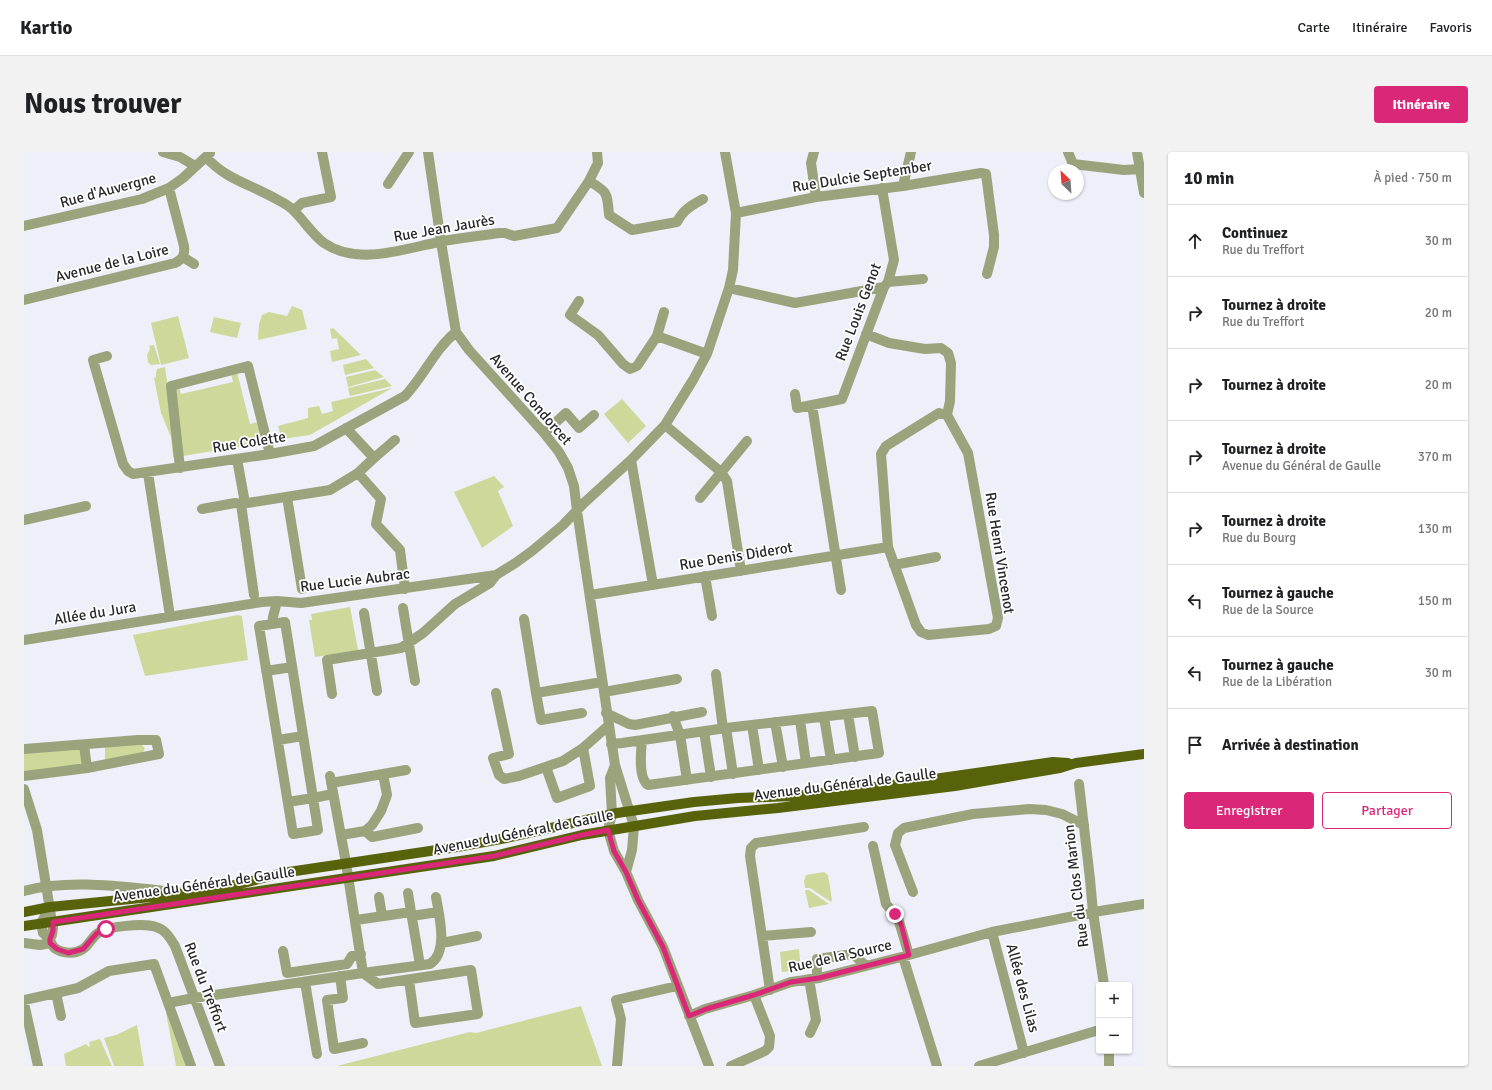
<!DOCTYPE html>
<html lang="fr">
<head>
<meta charset="utf-8">
<style>
  body { margin:0; font-family:Signika,sans-serif; background:#f2f2f2; color:#202124 }
  .controls { position:absolute; right:12px; bottom:12px; display:grid; overflow:hidden; border-radius:4px; box-shadow:0 1px 3px #0004 }
  .controls button { width:36px; height:36px; display:grid; place-items:center; padding:0; border:0; border-bottom:1px solid #e0e0e0; background:#fff; color:#202124; font:20px sans-serif }
  .compass { position:absolute; left:1024px; top:12px; width:36px; height:36px; border-radius:50%; background:#fff; box-shadow:0 1px 3px #0004; rotate:335deg }
  .stop { position:absolute; width:12px; height:12px; margin:-9px; border:3px solid #db2777; border-radius:50%; background:#fff }
  .stop.end { background:#db2777; border-color:#fff; box-shadow:0 1px 4px #0008 }
  .list { margin:0; padding:0; list-style:none }
  h2 { display:flex; justify-content:space-between; align-items:center; height:52px; margin:0; padding:0 16px; font-size:17px }
  h2 small { font-size:13px; font-weight:400; color:#757577 }
  .list li { display:grid; grid-template-columns:26px 1fr auto; gap:12px; align-items:center; box-sizing:border-box; height:72px; padding:0 16px; border-top:1px solid #e0e0e0 }
  .list b { display:block; font-size:15px; white-space:nowrap }
  .list p { margin:0; font-size:13px; white-space:nowrap; color:#757577 }
  .list em { font-size:13px; font-style:normal; color:#757577 }
  .actions { display:flex; gap:8px; padding:12px 16px }
  .actions a { flex:1; padding:9px 0; border:1px solid #db2777; border-radius:4px; text-align:center; font-size:14px; color:#db2777 }
  .actions .main { background:#db2777; color:#fff }
  .icon { flex:none; width:22px; height:22px; fill:none; stroke:currentColor; stroke-width:2; stroke-linecap:round; stroke-linejoin:round }
  .map { position:relative; flex:none; width:1120px; height:914px; overflow:hidden; border-radius:4px }
  header { display:flex; align-items:center; gap:24px; box-sizing:border-box; height:56px; padding:0 20px; background:#fff; border-bottom:1px solid #e0e0e0 }
  header strong { font-size:19px }
  nav { display:flex; gap:22px; margin-inline-start:auto; font-size:14px }
  .intro { display:flex; align-items:center; justify-content:space-between; box-sizing:border-box; height:96px; padding:0 24px }
  h1 { margin:0; font-size:28px }
  .button { padding:10px 18px; border-radius:4px; background:#db2777; color:#fff; font-size:14px; font-weight:700 }
  main { display:flex; gap:24px; padding:0 24px }
  aside { flex:1; background:#fff; border-radius:4px; box-shadow:0 1px 3px #0004 }
  .map>svg:first-child { display:block }
  .green { fill:#cdd89a }
  .lines { fill:none; stroke-linecap:round; stroke-linejoin:round }
  .minor { stroke:#9ba37c; stroke-width:10 }
  .major { stroke:#58620b; stroke-width:10 }
  .route { stroke:#db2777; stroke-width:5 }
  .labels { text-anchor:middle; stroke-width:3.5; stroke-linejoin:round; paint-order:stroke }
  .street-label { font-size:15px; fill:#29292c; stroke:#fff }
</style>
</head>
<body>
<header>
<strong>Kartio</strong>
<nav><a>Carte</a><a>Itinéraire</a><a>Favoris</a></nav>
</header>
<div class="intro"><h1>Nous trouver</h1><a class="button">Itinéraire</a></div>
<main>
<div class="map">
<svg width="1120" height="914" viewBox="0 0 1120 914">
  <rect width="100%" height="100%" fill="#eeeff8"/>
  <path class="green" d="M268,154L278,158L283,177L234,188L235,172L238,163L245,160L263,164Z
    M154,164L165,206L137,213L127,171Z
    M190,165L217,171L213,186L186,180Z
    M309,176L337,203L308,210L306,199L315,197L313,186L308,187L306,177Z
    M130,193L136,212L127,213L124,210L123,203L126,197L125,194Z
    M342,207L350,216L321,223L319,213Z
    M141,215L154,305H149L147,285L137,261L130,226L132,225V221L133,217Z
    M351,218L360,225L324,235L322,225Z
    M213,220L226,272L234,270L237,291L159,304L151,237L155,236L157,242L209,230L207,222Z
    M361,227L368,234L326,244L324,236Z
    M368,236L286,283L258,287L254,274L284,266V256L295,254L298,262L309,259L307,250Z
    M598,247L622,274L604,291L580,262Z
    M470,324L480,335L474,339L489,374L458,396L430,340Z
    M326,455L334,498L291,505L285,468H288L287,462Z
    M214,463L218,464L224,508L121,524L109,483Z
    M116,591L121,596L118,602L81,609V594Z
    M59,595L60,613L2,621L0,619V600Z
    M800,720L804,723L808,748L807,750L786,736H781L780,729L782,723Z
    M781,738H785L805,752L785,756Z
    M775,797L777,818L758,820L756,800Z
    M557,854L578,914H313L446,880L452,881Z
    M142,861H144L163,914H152Z
    M113,873L120,914H90L80,886L92,883Z
    M76,887L88,914H42L40,902L62,892L65,895L66,894L65,890Z"/>
  <g class="lines">
    <path class="minor" d="M139,0L156,5L171,14
      M404,0L417,90L432,180L445,198L520,281L535,300L544,316L550,334L553,359L591,613L610,674L608,698L602,720
      M790,0L787,11L792,45
      M1044,0L1049,12L1100,18L1117,17
      M1113,0L1120,41
      M182,5C202,28 229,33 254,48C260,51 267,55 271,60C281,70 289,83 300,91C333,114 379,97 415,90C435,86 455,84 475,81H481L490,84L533,76L565,29L574,11L573,0
      M565,29C584,40 583,41 585,63L608,78L653,70C659,58 668,53 679,47
      M364,32L385,0
      M879,34L887,0
      M270,58L278,51L307,45L298,0
      M712,61L792,45L879,34L957,21L962,22L970,83V95L963,122
      M0,74L118,47L145,36L159,26L186,1
      M159,105L170,112
      M864,130L899,127
      M705,136L771,151L860,135
      M0,148L151,111C159,107 161,103 160,94L145,36
      M555,149L546,163L574,183L599,212L606,217L613,214L633,184L640,160
      M842,182L865,191L901,197L917,196L924,201L927,211L926,249L923,263L944,301L974,466L972,474L965,477L904,483L897,480L892,473L864,395L857,302L862,294L915,261L923,263
      M633,184L683,202
      M83,204L69,208L99,312L104,319L109,322L246,302L290,294L381,244C400,224 411,197 432,180
      M771,242L773,256L818,247L860,135L864,130L870,108L858,36
      M788,253L817,438
      M641,273L697,320L703,329L717,419
      M322,276L350,306L334,321
      M520,281L542,261L555,276L570,263
      M350,306L371,288
      M213,307L221,351
      M607,308L629,433
      M156,316L147,234L224,214L246,302
      M124,321L146,464
      M263,345L278,437
      M676,346L723,289
      M178,357L211,351L217,352
      M0,368L62,354
      M870,413L912,405
      M681,424L688,464
      M230,443L217,352L306,338L334,321L357,347L352,372L376,398L381,437
      M566,443L864,395
      M379,456L391,529
      M340,461L353,539
      M500,467L512,541
      M248,472L249,465L253,449
      M0,488L238,450L253,449L277,451L472,423L490,412L508,399L539,373L560,351L607,308L641,273L669,228L683,202L705,136L709,118L712,61L701,0
      M242,519L268,515
      M692,522L699,577
      M580,540L653,527
      M472,541L485,602L469,606L475,623L480,627L495,624L539,609L559,596L584,574
      M308,542L303,508L377,496L399,481L431,452L466,431L472,423
      M558,561L517,568L512,541L578,530
      M582,561L605,572L611,573L678,560
      M824,562L831,605
      M649,564L656,583L663,628
      M800,565L807,608
      M776,568L782,611
      M751,570L759,615
      M728,573L735,618
      M702,576L709,622
      M680,579L687,625
      M254,588L279,584
      M587,592L598,591L702,576L848,559L855,601L624,633C614,626 617,599 618,588
      M60,593L63,616
      M0,597L114,588H132L135,602L63,616L0,624
      M591,613L586,626L588,662L584,678L590,699L602,720L614,748L639,795L685,914
      M522,615L533,646L566,634L559,596
      M307,631L382,618
      M1055,632L1066,727L1069,760L1080,833
      M0,637L13,678L29,776L28,783L26,787
      M264,650L289,646L294,678L269,682C258,613 246,543 235,474L261,470L289,646L309,642
      M341,679L348,685L394,676
      M317,683L341,679L348,673L357,659L363,643L359,622
      M849,694L862,752L874,766L885,803
      M0,739C48,726 105,736 154,740
      M889,740L871,693L874,681L880,676L949,662L1005,657L1022,658L1038,662L1060,673
      M384,741L387,760
      M355,745L358,764
      M388,764L414,760
      M332,768L387,760L396,813
      M968,780L1000,901
      M738,784L787,780
      M26,787C28,801 48,804 59,797C65,793 68,785 74,781C84,774 120,771 132,775C142,778 146,786 151,794L196,914
      M26,787L19,781L17,771L26,755
      M0,791L16,793L26,791
      M418,791L453,784
      M259,799L263,821L323,812L328,804L337,802
      M879,805L913,914
      M316,824L319,846L303,848L310,897L339,891
      M795,826L793,822V807L829,802L842,814
      M785,827L792,868L786,881
      M385,828L391,871L454,862L447,818L354,832L339,821L406,812C425,800 415,763 412,745
      M281,830L293,902
      M746,838L726,704L727,696L732,691L840,675
      M0,848L32,841
      M0,851L14,914
      M144,851L170,846L339,821L322,711L306,624
      M37,864L32,841L54,836L85,819L130,812L167,914
      M665,864L681,857L730,843L767,830L795,826L885,803L968,780L1076,759L1120,752
      M593,914L597,867L592,848L653,834
      M707,914L741,899L745,895L746,884L730,843
      M955,914L1075,878
      M1085,914V899"/>
    <path class="major" d="M0,760L26,755L177,740L216,732L258,721L433,695L482,686L593,661L670,650L714,646L770,644L861,634L1029,610L1044,611
      M0,774L470,704L558,683L671,664L754,656L931,634L1036,616L1052,611L1120,602"/>
  </g>
  <g class="lines">
    <path class="route" d="M82,777L73,781L59,797L44,801L33,797L26,791V787L29,779V770L470,704L558,683L584,678L590,699L602,720L614,748L639,795L665,864L682,857L730,843L767,830L795,826L885,803L877,772L871,762"/>
  </g>
  <g class="labels">
    <g class="street-label">
      <text transform="translate(838 24) rotate(-9)" y="5">Rue Dulcie September</text>
      <text transform="translate(84 38) rotate(-15)" y="5">Rue d'Auvergne</text>
      <text transform="translate(420 76) rotate(-10)" y="5">Rue Jean Jaurès</text>
      <text transform="translate(88 111) rotate(-14)" y="5">Avenue de la Loire</text>
      <text transform="translate(834 160) rotate(-69)" y="5">Rue Louis Genot</text>
      <text transform="translate(507 247) rotate(49)" y="5">Avenue Condorcet</text>
      <text transform="translate(225 290) rotate(-9)" y="5">Rue Colette</text>
      <text transform="translate(976 401) rotate(81)" y="5">Rue Henri Vincenot</text>
      <text transform="translate(712 404) rotate(-9)" y="5">Rue Denis Diderot</text>
      <text transform="translate(331 428) rotate(-7)" y="5">Rue Lucie Aubrac</text>
      <text transform="translate(71 461) rotate(-9)" y="5">Allée du Jura</text>
      <text transform="translate(821 632) rotate(-7)" y="5">Avenue du Général de Gaulle</text>
      <text transform="translate(499 680) rotate(-11)" y="5">Avenue du Général de Gaulle</text>
      <text transform="translate(180 732) rotate(-8)" y="5">Avenue du Général de Gaulle</text>
      <text transform="translate(1052 734) rotate(-97)" y="5">Rue du Clos Marion</text>
      <text transform="translate(816 804) rotate(-13)" y="5">Rue de la Source</text>
      <text transform="translate(182 835) rotate(69)" y="5">Rue du Treffort</text>
      <text transform="translate(999 836) rotate(75)" y="5">Allée des Lilas</text>
    </g>
  </g>
</svg>
<div class="controls">
<button>+</button>
<button>−</button>
</div>
<svg class="compass" viewBox="-18 -18 36 36"><path d="M0-13l5 13h-10z" fill="#e53935"/><path d="M0 13l5-13h-10z" fill="#757577"/></svg>
<div class="stop" style="left:82px;top:777px"></div>
<div class="stop end" style="left:871px;top:762px"></div>
</div>
<aside>
<h2>10 min<small>À pied · 750 m</small></h2>
<ul class="list">
<li><svg class="icon" aria-label="ahead" viewBox="0 0 24 24"><path d="M12 20V5M6 11l6-6 6 6"/></svg><div><b>Continuez</b><p>Rue du Treffort</p></div><em>30 m</em></li>
<li><svg class="icon" aria-label="right" viewBox="0 0 24 24"><path d="M7 20v-9h11M14 6l5 5-5 5"/></svg><div><b>Tournez à droite</b><p>Rue du Treffort</p></div><em>20 m</em></li>
<li><svg class="icon" aria-label="right" viewBox="0 0 24 24"><path d="M7 20v-9h11M14 6l5 5-5 5"/></svg><div><b>Tournez à droite</b></div><em>20 m</em></li>
<li><svg class="icon" aria-label="right" viewBox="0 0 24 24"><path d="M7 20v-9h11M14 6l5 5-5 5"/></svg><div><b>Tournez à droite</b><p>Avenue du Général de Gaulle</p></div><em>370 m</em></li>
<li><svg class="icon" aria-label="right" viewBox="0 0 24 24"><path d="M7 20v-9h11M14 6l5 5-5 5"/></svg><div><b>Tournez à droite</b><p>Rue du Bourg</p></div><em>130 m</em></li>
<li><svg class="icon" aria-label="left" viewBox="0 0 24 24"><path d="M17 20v-9H6M10 6l-5 5 5 5"/></svg><div><b>Tournez à gauche</b><p>Rue de la Source</p></div><em>150 m</em></li>
<li><svg class="icon" aria-label="left" viewBox="0 0 24 24"><path d="M17 20v-9H6M10 6l-5 5 5 5"/></svg><div><b>Tournez à gauche</b><p>Rue de la Libération</p></div><em>30 m</em></li>
<li><svg class="icon" aria-label="arrive" viewBox="0 0 24 24"><path d="M6 21V4h12l-3 4 3 4H6"/></svg><div><b>Arrivée à destination</b></div></li>
</ul>
<div class="actions"><a class="main">Enregistrer</a><a>Partager</a></div>
</aside>
</main>
</body>
</html>
